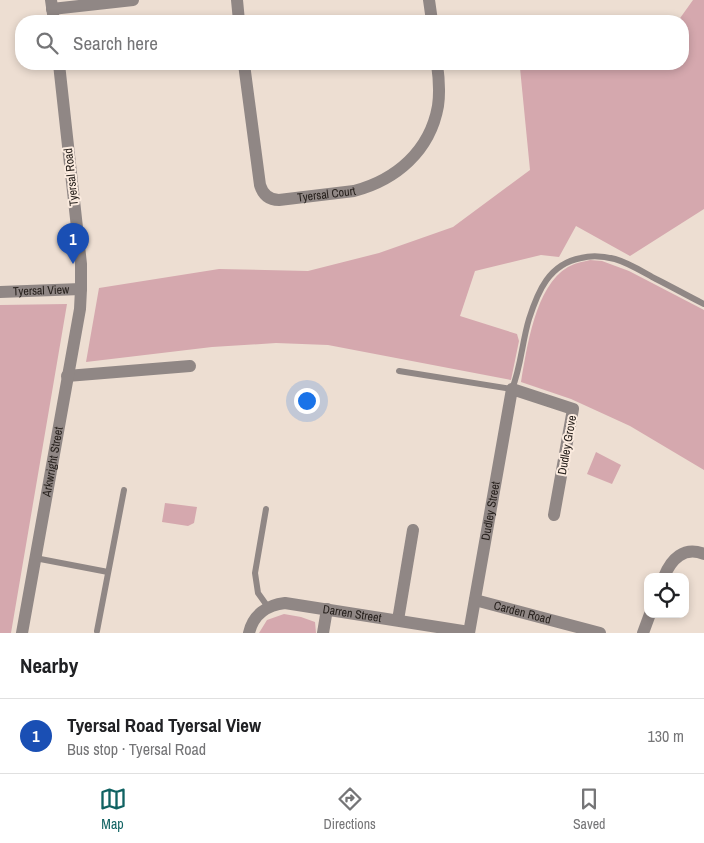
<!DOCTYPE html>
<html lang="en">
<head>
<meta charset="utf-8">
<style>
  body { margin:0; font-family:"Archivo Narrow",sans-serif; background:#f6f6f6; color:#202124 }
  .controls { position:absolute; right:15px; bottom:15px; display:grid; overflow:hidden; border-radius:10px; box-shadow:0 2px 8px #0003 }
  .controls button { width:45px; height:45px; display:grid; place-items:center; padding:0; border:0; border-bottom:1px solid #e0e0e0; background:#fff; color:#202124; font:25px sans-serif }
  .you { position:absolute; left:306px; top:400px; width:18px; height:18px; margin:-12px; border:4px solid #fff; border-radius:50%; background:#1a73e8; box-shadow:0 0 0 8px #1a73e833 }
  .badge { display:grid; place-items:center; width:32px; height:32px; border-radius:50%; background:#106262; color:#fff; font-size:16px; font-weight:700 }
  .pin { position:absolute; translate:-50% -41px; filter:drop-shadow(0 1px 2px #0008) }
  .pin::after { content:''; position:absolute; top:26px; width:18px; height:15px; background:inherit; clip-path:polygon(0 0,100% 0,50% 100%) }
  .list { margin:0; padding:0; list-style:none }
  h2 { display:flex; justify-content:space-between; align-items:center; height:65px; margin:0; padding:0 20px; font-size:21px }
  h2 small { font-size:16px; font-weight:400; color:#757577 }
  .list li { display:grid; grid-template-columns:32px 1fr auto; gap:15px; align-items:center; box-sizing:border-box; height:75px; padding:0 20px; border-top:1px solid #e0e0e0 }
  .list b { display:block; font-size:19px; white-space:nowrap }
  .list p { margin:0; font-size:16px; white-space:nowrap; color:#757577 }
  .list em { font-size:16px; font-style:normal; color:#757577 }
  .icon { flex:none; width:28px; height:28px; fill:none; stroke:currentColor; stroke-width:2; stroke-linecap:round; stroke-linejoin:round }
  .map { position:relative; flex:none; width:704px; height:633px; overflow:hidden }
  .search { position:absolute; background:#fff; box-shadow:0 2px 8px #0003; left:15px; right:15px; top:15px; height:55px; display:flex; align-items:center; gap:12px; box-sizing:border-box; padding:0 18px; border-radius:20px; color:#757577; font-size:19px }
  .sheet { height:140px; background:#fff }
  nav { display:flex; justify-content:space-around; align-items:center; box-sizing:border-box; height:70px; border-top:1px solid #e0e0e0; background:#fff; font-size:14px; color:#757577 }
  nav a { display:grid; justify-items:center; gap:2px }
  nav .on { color:#106262 }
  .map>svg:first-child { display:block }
  .green { fill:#d5a8ae }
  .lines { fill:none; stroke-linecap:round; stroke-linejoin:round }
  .service { stroke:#908785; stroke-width:6 }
  .minor { stroke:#908785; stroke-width:12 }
  .labels { text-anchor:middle; stroke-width:4; stroke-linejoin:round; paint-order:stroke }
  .street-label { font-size:12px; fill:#27211d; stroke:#fbebdf }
</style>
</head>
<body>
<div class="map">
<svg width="704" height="633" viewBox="0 0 704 633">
  <rect width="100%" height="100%" fill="#edded2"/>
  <path class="green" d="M693,0H704V209L630,256L576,226L559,257L541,255L475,271L460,316L517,334L519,341L511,380L328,345L276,343L212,347L86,362L99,288L219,269L308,271L379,253L453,227L530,170L520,68L549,64H683V21H678Z
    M590,260L602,261L629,271L704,310V470L630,426L571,399L521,382C527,348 535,286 568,267C575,263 582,262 590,260Z
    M67,304L11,633H0V305Z
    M596,452L621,465L612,484L587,474Z
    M165,503L197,507L194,523L188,526L162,522Z
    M284,614L301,617L315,622L316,633H259L267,620Z"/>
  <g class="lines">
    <path class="service" d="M399,371L512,389C521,367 522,342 529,319C538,291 549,264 581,258C592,255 603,256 615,259C629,263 643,272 656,279C672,287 688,296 704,304
      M266,509L255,573L258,593L268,607
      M35,558L108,572
      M97,631L124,490"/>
    <g class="minor">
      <path d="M51,0L54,21"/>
      <path d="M237,0L239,21"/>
      <path d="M429,0L432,21"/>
      <path d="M52,9L133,0"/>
      <path id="s1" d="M244,64L260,185C263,195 269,200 279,200L354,191C396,180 430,151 438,106C440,92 439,78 437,64"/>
      <path id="s2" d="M0,292L81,289"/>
      <path d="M67,376L190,366"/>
      <path d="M664,577C671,559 684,546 704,554"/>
      <path id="s3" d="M475,600L600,633"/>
      <path d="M398,620L413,530"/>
      <path id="s4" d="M22,633L80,309L81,289V264L59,64"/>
      <path id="s5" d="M249,633C253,615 267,605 285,603L469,632"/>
      <path d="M323,633L327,609"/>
      <path id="s6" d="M469,633L512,389L573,409L554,515"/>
      <path d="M643,633L650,614"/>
    </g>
  </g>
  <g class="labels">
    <g class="street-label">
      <text transform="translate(71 177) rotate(-96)" y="4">Tyersal Road</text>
      <text dy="4" stroke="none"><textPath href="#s1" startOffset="196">Tyersal Court</textPath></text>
      <text dy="4" stroke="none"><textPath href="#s2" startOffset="41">Tyersal View</textPath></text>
      <text transform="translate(567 445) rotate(-80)" y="4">Dudley Grove</text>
      <text dy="4" stroke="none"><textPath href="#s4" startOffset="174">Arkwright Street</textPath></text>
      <text dy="4" stroke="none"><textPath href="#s6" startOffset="124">Dudley Street</textPath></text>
      <text dy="4" stroke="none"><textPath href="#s3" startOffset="49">Carden Road</textPath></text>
      <text dy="4" stroke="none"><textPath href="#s5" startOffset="118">Darren Street</textPath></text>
    </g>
  </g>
</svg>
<div class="controls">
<button><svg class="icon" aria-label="locate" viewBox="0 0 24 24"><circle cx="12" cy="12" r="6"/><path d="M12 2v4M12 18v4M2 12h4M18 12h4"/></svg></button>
</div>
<div class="you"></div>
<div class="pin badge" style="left:73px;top:264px;background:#1a4fb4">1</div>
<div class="search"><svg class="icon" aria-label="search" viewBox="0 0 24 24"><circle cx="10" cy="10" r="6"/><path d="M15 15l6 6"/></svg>Search here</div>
</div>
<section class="sheet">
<h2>Nearby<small></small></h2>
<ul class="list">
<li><span class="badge" style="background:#1a4fb4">1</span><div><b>Tyersal Road Tyersal View</b><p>Bus stop · Tyersal Road</p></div><em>130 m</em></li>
</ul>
</section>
<nav>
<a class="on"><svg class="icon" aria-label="map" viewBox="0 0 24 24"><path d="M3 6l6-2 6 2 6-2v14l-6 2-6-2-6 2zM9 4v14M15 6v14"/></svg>Map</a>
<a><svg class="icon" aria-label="directions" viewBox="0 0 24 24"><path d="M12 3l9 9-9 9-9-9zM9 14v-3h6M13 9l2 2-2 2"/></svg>Directions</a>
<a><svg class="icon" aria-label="saved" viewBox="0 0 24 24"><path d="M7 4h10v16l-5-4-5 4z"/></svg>Saved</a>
</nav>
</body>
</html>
